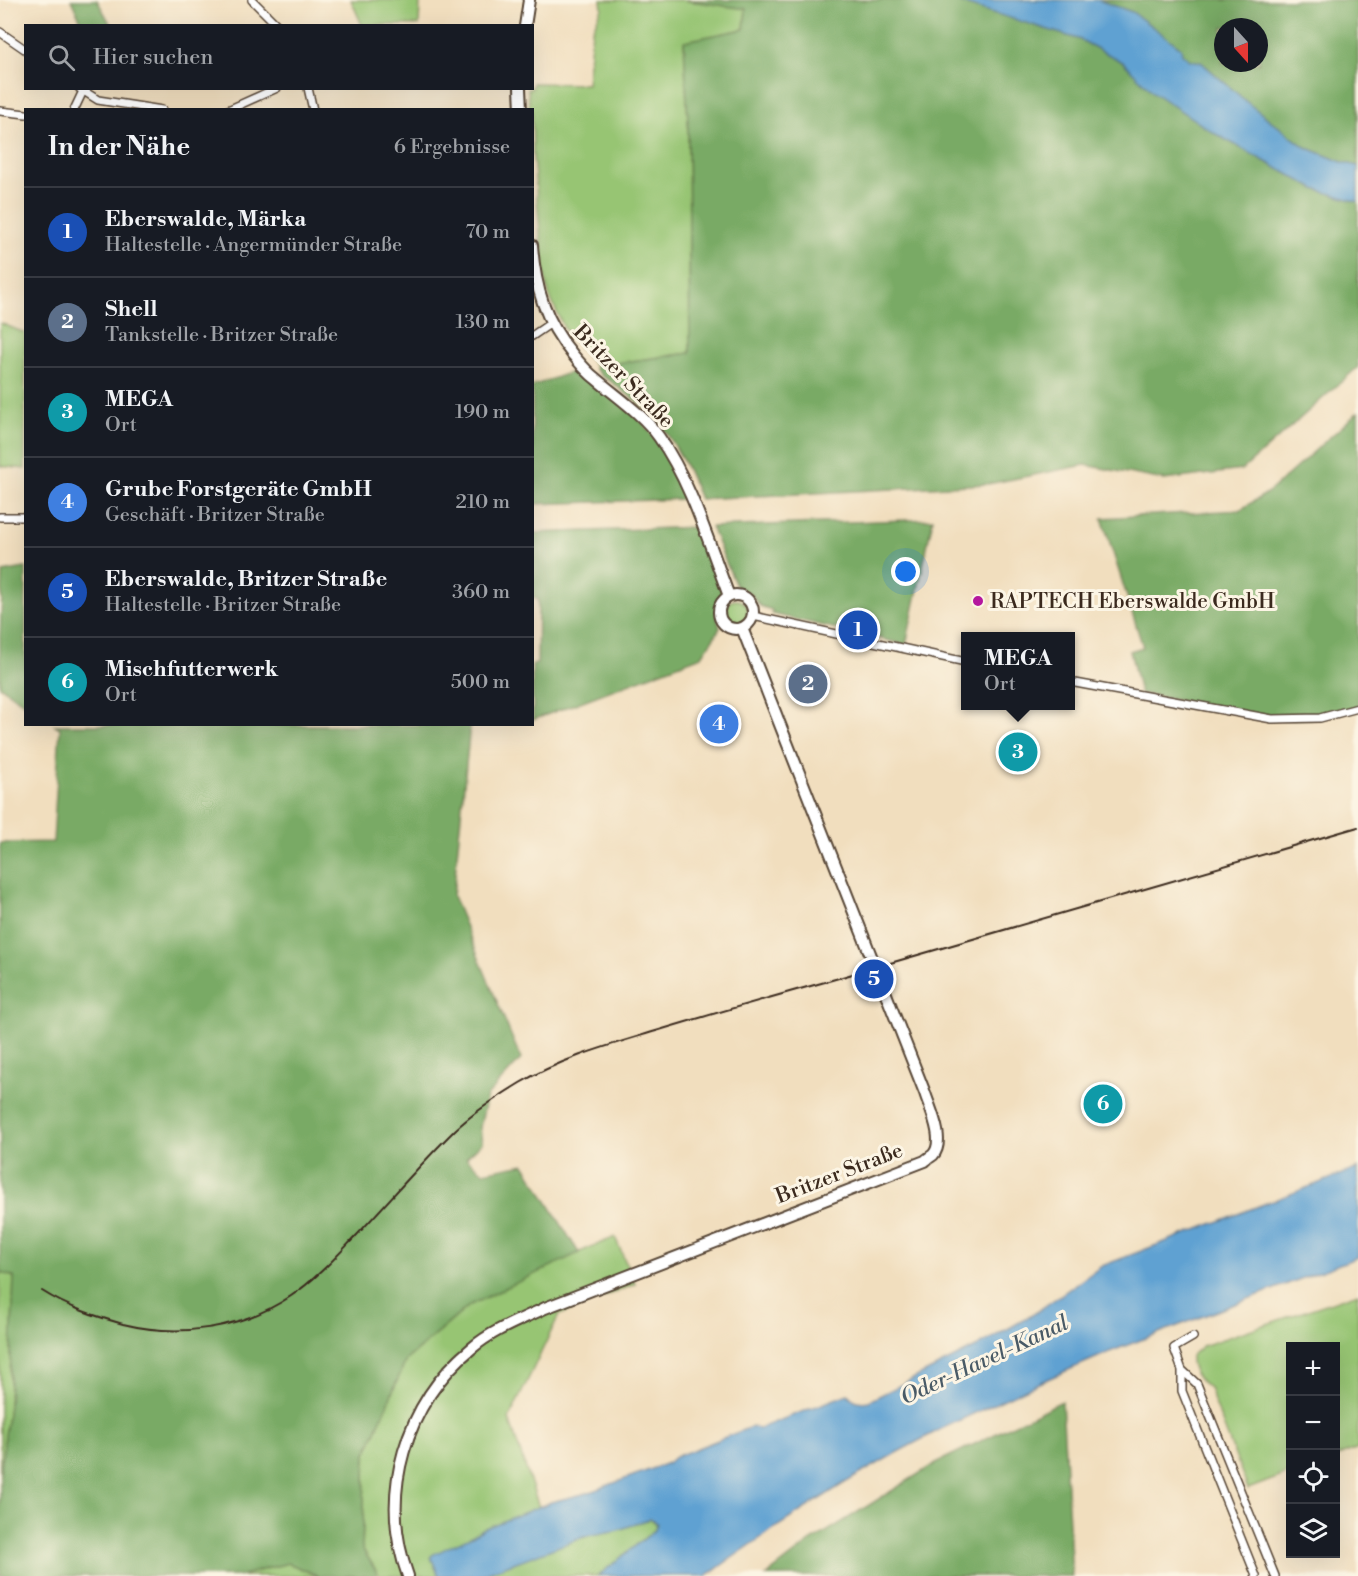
<!DOCTYPE html>
<html lang="de">
<head>
<meta charset="utf-8">
<style>
  body { margin:0; font-family:"Libre Bodoni",serif; background:#20242c; color:#f1f3f6 }
  .controls { position:absolute; right:18px; bottom:18px; display:grid; overflow:hidden; border-radius:0px; box-shadow:0 6px 24px #0002 }
  .controls button { width:54px; height:54px; display:grid; place-items:center; padding:0; border:0; border-bottom:2px solid #363941; background:#171b24; color:#f1f3f6; font:30px sans-serif }
  .compass { position:absolute; left:1214px; top:18px; width:54px; height:54px; border-radius:50%; background:#171b24; box-shadow:0 6px 24px #0002; rotate:159deg }
  .you { position:absolute; left:906px; top:572px; width:21px; height:21px; margin:-15px; border:4px solid #fff; border-radius:50%; background:#1a73e8; box-shadow:0 0 0 9px #1a73e833 }
  .badge { display:grid; place-items:center; width:39px; height:39px; border-radius:50%; background:#d690ce; color:#fff; font-size:20px; font-weight:700 }
  .pin { position:absolute; translate:-50% -50%; border:3px solid #fff; box-shadow:0 2px 6px #0006 }
  .popup { position:absolute; left:961px; top:632px; width:114px; height:78px; box-sizing:border-box; display:grid; place-content:center; border-radius:0px; background:#171b24; filter:drop-shadow(0 2px 4px #0005); font-size:20px; white-space:nowrap; color:#9ea1a6 }
  .popup b { font-size:22px; color:#f1f3f6 }
  .popup::after { content:''; position:absolute; left:50%; top:100%; margin-left:-12px; border:12px solid transparent; border-top-color:#171b24 }
  .list { margin:0; padding:0; list-style:none }
  h2 { display:flex; justify-content:space-between; align-items:center; height:78px; margin:0; padding:0 24px; font-size:26px }
  h2 small { font-size:20px; font-weight:400; color:#9ea1a6 }
  .list li { display:grid; grid-template-columns:39px 1fr auto; gap:18px; align-items:center; box-sizing:border-box; height:90px; padding:0 24px; border-top:2px solid #363941 }
  .list b { display:block; font-size:22px; white-space:nowrap }
  .list p { margin:0; font-size:20px; white-space:nowrap; color:#9ea1a6 }
  .list em { font-size:20px; font-style:normal; color:#9ea1a6 }
  .icon { flex:none; width:33px; height:33px; fill:none; stroke:currentColor; stroke-width:2; stroke-linecap:round; stroke-linejoin:round }
  .map { position:relative; flex:none; width:1358px; height:1576px; overflow:hidden }
  .search { position:absolute; background:#171b24; box-shadow:0 6px 24px #0002; left:24px; top:24px; width:510px; height:66px; display:flex; align-items:center; gap:15px; box-sizing:border-box; padding:0 21px; border-radius:0px; color:#9ea1a6; font-size:22px }
  .panel { position:absolute; background:#171b24; box-shadow:0 6px 24px #0002; left:24px; top:108px; width:510px; height:618px; border-radius:0px }
  .map>svg:first-child { display:block }
  .green { fill:#97c573; stroke:#697848; stroke-width:1.5 }
  .forest { fill:#79aa65; stroke:#5a6a42; stroke-width:1.5; fill-rule:evenodd }
  .water { fill:#5ea1d2; stroke:#4c6678; stroke-width:1.5 }
  .lines { fill:none; stroke-linecap:round; stroke-linejoin:round }
  .minor-casing { stroke:#564536; stroke-width:10 }
  .secondary-casing { stroke:#564536; stroke-width:14 }
  .minor { stroke:#fff; stroke-width:7 }
  .secondary { stroke:#fff; stroke-width:10 }
  .rail { stroke:#3b2a1e; stroke-width:2 }
  .poi-dot { fill:#b5179e; stroke:#fcf5e5; stroke-width:2 }
  .labels { text-anchor:middle; stroke-width:6; stroke-linejoin:round; paint-order:stroke }
  .street-label { font-size:21px; fill:#3b2a1e; stroke:#fcf5e5 }
  .poi-label { font-size:21px; fill:#3b2a1e; stroke:#fcf5e5; text-anchor:start }
  .water-label { font-size:22px; font-style:italic; fill:#495a66; stroke:#fcf5e5 }
</style>
</head>
<body>
<div class="map">
<svg width="1358" height="1576" viewBox="0 0 1358 1576">
  <rect width="100%" height="100%" fill="#fcf5e5"/>
  <filter id="ink" filterUnits="userSpaceOnUse"><feTurbulence type="fractalNoise" baseFrequency=".0167" numOctaves="2"/><feDisplacementMap in="SourceGraphic" scale="12" xChannelSelector="R" yChannelSelector="G"/><feConvolveMatrix kernelMatrix="1 2 1 2 8 2 1 2 1" color-interpolation-filters="sRGB"/></filter>
  <filter id="wash" filterUnits="userSpaceOnUse"><feTurbulence type="fractalNoise" baseFrequency=".008" numOctaves="4" result="noise"/><feDisplacementMap in="SourceGraphic" scale="24" xChannelSelector="R" yChannelSelector="G"/><feGaussianBlur stdDeviation="1.35" result="paint"/><feColorMatrix in="noise" values="0 0 0 0 0 0 0 0 0 0 0 0 0 0 0 0 0 1.4 0 .05"/><feComposite in="paint" operator="in"/></filter>
  <g filter="url(#wash)">
    <rect width="100%" height="100%" fill="#f1debe"/>
    <path class="green" d="M351,0H420L419,25H362Z
      M601,0H683L746,8L744,29L684,42L688,123L690,353L595,366L564,328L549,295L544,272L533,157L532,110L529,109L528,89L532,88L533,83L587,84L592,31L602,8Z
      M0,323L25,333V469L0,466Z
      M724 612a12 12 0 1 1 24 0a12 12 0 1 1-24 0Z
      M615,1237L635,1284L559,1315L509,1419L539,1507L483,1529L472,1536L431,1557L439,1576H381L378,1574L362,1548L366,1454L406,1360L470,1305L575,1254Z
      M0,1272L14,1277L9,1405L0,1475Z
      M1358,1293V1448L1336,1457V1346H1290V1473L1248,1489L1209,1388C1198,1379 1190,1371 1191,1356L1202,1346Z
      M650,1519L656,1523L657,1528L598,1576H478L570,1542L594,1534L618,1530Z
      M288,1563L319,1576H239Z"/>
    <path class="forest" d="M71,0H97L111,25H83Z
      M683,0H952L1081,40L1123,62L1153,92L1214,133L1315,189L1358,202V367L1242,470L1164,480L1085,465L988,484L700,499C688,470 675,440 653,416C641,403 623,392 609,380L603,377L594,368L595,366L690,353L688,123L684,41L744,29L746,9Z
      M1098,0H1358V166L1342,162L1305,147L1249,104L1201,62L1190,60L1182,54L1181,48L1132,12ZM1223,27H1259V63H1223Z
      M580,369L644,424L670,458L688,499L533,504L532,386Z
      M1358,412V708L1320,718L1272,719L1140,693L1130,651L1143,647L1102,518L1240,510L1270,491Z
      M933,519L906,645L870,636L864,630L854,627L846,631L772,614V610L760,606L751,594L736,586L711,527Z
      M699,527L711,557L722,591L716,612L720,628L702,656L533,720L532,665L537,664L538,599L533,598V533Z
      M25,568H26L25,704L0,686V637L3,572Z
      M55,725H470L453,896L521,1059L487,1096L480,1127L482,1143L466,1158L483,1172L524,1164L579,1253L470,1305L406,1360L366,1454L362,1548L378,1574L373,1576H319L288,1563L239,1576H0V1475L9,1405L14,1277L0,1272V843L53,842L60,728Z
      M1062,1401L1072,1576H766L810,1542L936,1463Z"/>
    <path class="water" d="M952,0H1098L1132,12L1181,48L1182,54L1190,60L1201,62L1249,104L1305,147L1342,162L1358,166V202L1315,189L1214,133L1153,92L1123,62L1081,40Z
      M1358,1168V1257L1112,1351L1043,1381L941,1429L896,1453L843,1484L775,1528L706,1576H598L655,1530L657,1524L654,1520L650,1519L618,1530L587,1536L478,1576H439L431,1557L432,1555L472,1536L483,1529L551,1502L587,1493L668,1463L675,1457L751,1427L760,1428L848,1394C853,1401 860,1403 869,1401L978,1346L1032,1315L1102,1266Z"/>
  </g>
  <g filter="url(#ink)">
    <g class="lines">
      <g class="minor-casing">
        <path id="minor" d="M252,0L278,26
          M0,32L26,50
          M79,88L98,100L162,110
          M308,88L313,110
          M74,110L83,91
          M228,110L277,88
          M0,111L26,114
          M532,336L551,323
          M0,517H26
          M753,616L966,662
          M1070,682L1272,719L1320,718L1358,708
          M1193,1337L1174,1348L1182,1370V1391L1256,1576
          M1182,1370L1197,1384L1275,1576"/>
      </g>
      <g class="secondary-casing">
        <path id="secondary" d="M525,26L529,0
          M520,88L521,110
          M532,245C535,288 545,321 573,355C580,363 586,371 595,378C617,397 642,413 659,437C691,482 709,544 729,596
          M719 612a17 17 0 1 1 34 0a17 17 0 1 1-34 0Z
          M408,1576C378,1494 405,1403 472,1348C493,1330 520,1320 545,1308L925,1161C927,1159 930,1157 933,1155C946,1141 930,1109 925,1093L742,628"/>
      </g>
      <use href="#minor" class="minor"/>
      <use href="#secondary" class="secondary"/>
      <path class="rail" d="M42,1291C67,1307 95,1316 123,1324C180,1338 242,1329 291,1296C315,1280 335,1258 355,1237C388,1202 421,1163 455,1130C474,1112 497,1097 520,1083C562,1058 610,1045 656,1031C712,1014 768,998 825,982C1003,931 1180,878 1358,827"/>
    </g>
  </g>
  <circle class="poi-dot" cx="978" cy="601" r="6"/>
  <g class="labels">
    <g class="street-label">
      <text transform="translate(624 376) rotate(46)" y="7">Britzer Straße</text>
      <text transform="translate(839 1173) rotate(-21)" y="7">Britzer Straße</text>
    </g>
    <g class="poi-label">
      <text x="990" y="608">RAPTECH Eberswalde GmbH</text>
    </g>
    <g class="water-label">
      <text transform="translate(984 1359) rotate(-25)" y="8">Oder-Havel-Kanal</text>
    </g>
  </g>
</svg>
<div class="controls">
<button>+</button>
<button>−</button>
<button><svg class="icon" aria-label="locate" viewBox="0 0 24 24"><circle cx="12" cy="12" r="6"/><path d="M12 2v4M12 18v4M2 12h4M18 12h4"/></svg></button>
<button><svg class="icon" aria-label="layers" viewBox="0 0 24 24"><path d="M12 4l9 5-9 5-9-5zM3 14l9 5 9-5"/></svg></button>
</div>
<svg class="compass" viewBox="-18 -18 36 36"><path d="M0-13l5 13h-10z" fill="#e53935"/><path d="M0 13l5-13h-10z" fill="#9ea1a6"/></svg>
<div class="you"></div>
<div class="pin badge" style="left:858px;top:630px;background:#1a4fb4">1</div>
<div class="pin badge" style="left:808px;top:684px;background:#5c6f8a">2</div>
<div class="pin badge" style="left:1018px;top:752px;background:#0f9aa8">3</div>
<div class="popup"><b>MEGA</b>Ort</div>
<div class="pin badge" style="left:719px;top:724px;background:#3f7fe0">4</div>
<div class="pin badge" style="left:874px;top:979px;background:#1a4fb4">5</div>
<div class="pin badge" style="left:1103px;top:1104px;background:#0f9aa8">6</div>
<div class="search"><svg class="icon" aria-label="search" viewBox="0 0 24 24"><circle cx="10" cy="10" r="6"/><path d="M15 15l6 6"/></svg>Hier suchen</div>
<section class="panel">
<h2>In der Nähe<small>6 Ergebnisse</small></h2>
<ul class="list">
<li><span class="badge" style="background:#1a4fb4">1</span><div><b>Eberswalde, Märka</b><p>Haltestelle · Angermünder Straße</p></div><em>70 m</em></li>
<li><span class="badge" style="background:#5c6f8a">2</span><div><b>Shell</b><p>Tankstelle · Britzer Straße</p></div><em>130 m</em></li>
<li><span class="badge" style="background:#0f9aa8">3</span><div><b>MEGA</b><p>Ort</p></div><em>190 m</em></li>
<li><span class="badge" style="background:#3f7fe0">4</span><div><b>Grube Forstgeräte GmbH</b><p>Geschäft · Britzer Straße</p></div><em>210 m</em></li>
<li><span class="badge" style="background:#1a4fb4">5</span><div><b>Eberswalde, Britzer Straße</b><p>Haltestelle · Britzer Straße</p></div><em>360 m</em></li>
<li><span class="badge" style="background:#0f9aa8">6</span><div><b>Mischfutterwerk</b><p>Ort</p></div><em>500 m</em></li>
</ul>
</section>
</div>
</body>
</html>
